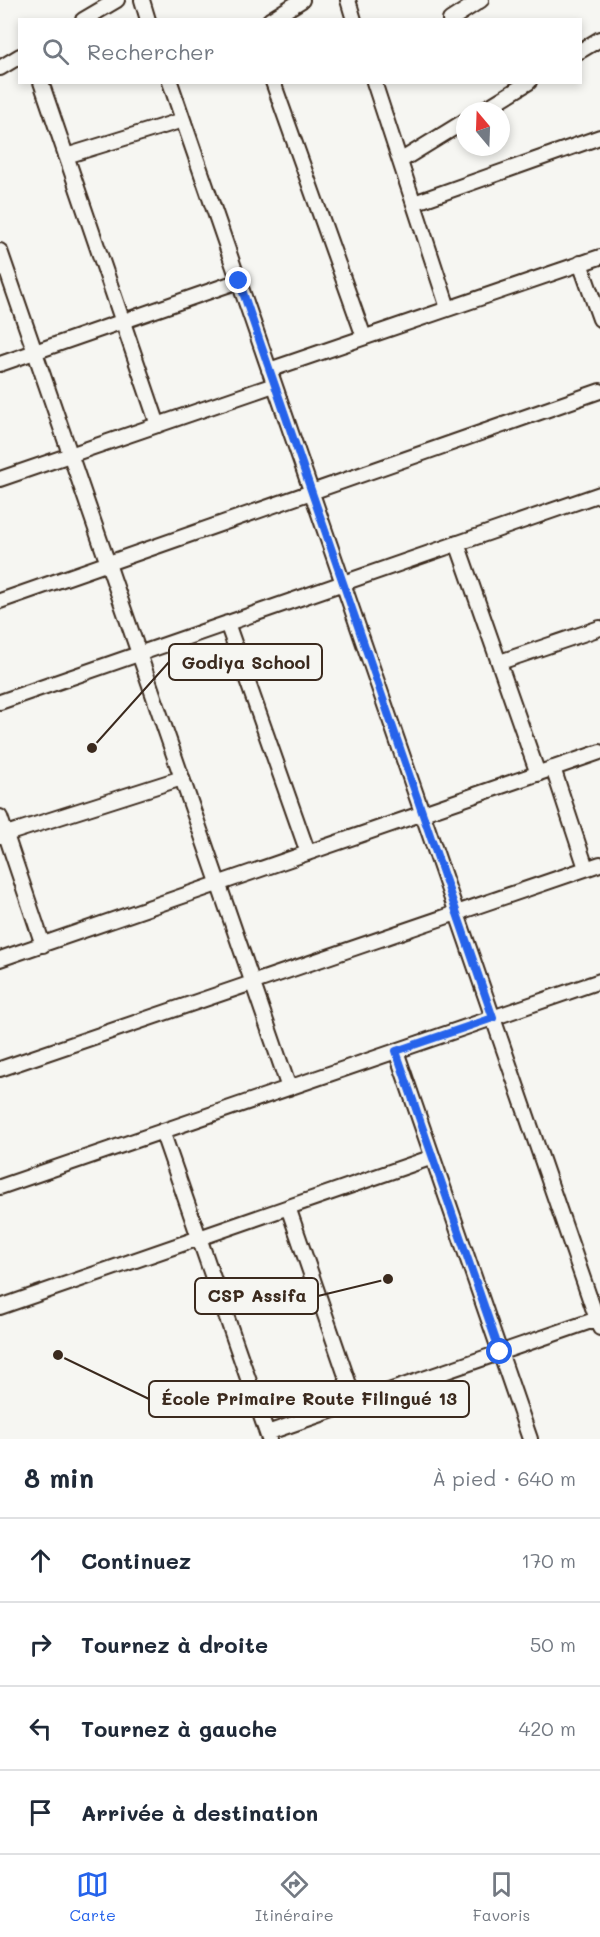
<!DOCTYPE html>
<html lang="fr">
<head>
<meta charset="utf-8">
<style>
  body { margin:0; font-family:Mali,sans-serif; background:#f2f2f3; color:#1f2937 }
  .compass { position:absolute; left:456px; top:102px; width:54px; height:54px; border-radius:50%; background:#fff; box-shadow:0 3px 9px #0003; rotate:341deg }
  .stop { position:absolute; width:18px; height:18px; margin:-14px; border:4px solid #2563eb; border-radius:50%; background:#fff }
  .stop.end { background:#2563eb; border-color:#fff; box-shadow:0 2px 6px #0008 }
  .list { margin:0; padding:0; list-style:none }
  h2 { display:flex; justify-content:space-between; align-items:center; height:78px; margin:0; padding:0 24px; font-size:26px }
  h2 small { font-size:20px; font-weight:400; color:#747a83 }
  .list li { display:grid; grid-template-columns:39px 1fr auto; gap:18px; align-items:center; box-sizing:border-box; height:84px; padding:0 24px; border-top:2px solid #e0e1e3 }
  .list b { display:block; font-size:22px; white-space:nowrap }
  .list em { font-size:20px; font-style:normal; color:#747a83 }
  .icon { flex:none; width:33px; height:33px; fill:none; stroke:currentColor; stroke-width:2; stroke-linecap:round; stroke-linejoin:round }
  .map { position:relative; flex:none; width:600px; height:1439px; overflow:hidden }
  .search { position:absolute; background:#fff; box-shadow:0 3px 9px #0003; left:18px; right:18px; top:18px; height:66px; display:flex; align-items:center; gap:15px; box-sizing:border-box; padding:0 21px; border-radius:0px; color:#747a83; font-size:22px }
  .sheet { height:414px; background:#fff }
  nav { display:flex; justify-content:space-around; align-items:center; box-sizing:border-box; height:84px; border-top:2px solid #e0e1e3; background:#fff; font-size:16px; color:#747a83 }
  nav a { display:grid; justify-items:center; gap:3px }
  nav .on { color:#2563eb }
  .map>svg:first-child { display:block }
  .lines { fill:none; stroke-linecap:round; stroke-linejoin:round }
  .minor-casing { stroke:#3b2a1e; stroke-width:18 }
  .minor { stroke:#f6f6f2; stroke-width:14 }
  .route { stroke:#2563eb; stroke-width:8 }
  .leader { fill:none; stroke:#3b2a1e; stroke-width:2 }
  .callout-dot { fill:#3b2a1e; stroke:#f6f6f2; stroke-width:2 }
  .callout { fill:#f6f6f2; stroke:#3b2a1e; stroke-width:2 }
  .callout-label { font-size:18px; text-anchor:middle; font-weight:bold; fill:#3b2a1e }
</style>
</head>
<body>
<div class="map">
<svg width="600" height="1439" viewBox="0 0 600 1439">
  <rect width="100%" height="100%" fill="#f6f6f2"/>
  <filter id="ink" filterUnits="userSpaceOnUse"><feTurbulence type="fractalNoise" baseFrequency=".0167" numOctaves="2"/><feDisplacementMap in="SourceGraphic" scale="12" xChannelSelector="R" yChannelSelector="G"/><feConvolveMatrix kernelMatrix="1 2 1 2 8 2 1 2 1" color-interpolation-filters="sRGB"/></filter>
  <g filter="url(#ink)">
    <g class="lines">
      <g class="minor-casing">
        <path id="minor" d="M142,0L148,20
          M348,0L354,20
          M83,20L117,0
          M270,20L302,0
          M450,20L481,0
          M580,51L600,39
          M0,68L20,56
          M41,82L158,425
          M170,82L600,1328
          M273,82L364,337
          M374,82L448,308
          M482,111L529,82
          M66,156L183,120
          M400,161L465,121
          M414,203L600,137
          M0,251L289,1088
          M580,263L600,319
          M0,364L239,281
          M269,370L600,257
          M0,479L274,385
          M457,543L538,774
          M0,601L600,391
          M227,623L308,853
          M500,662L600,628
          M0,702L600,494
          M553,768L586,868
          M0,817L43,945
          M0,836L182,778
          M0,959L600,752
          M396,1051L530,1439
          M0,1069L600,864
          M162,1131L269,1439
          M0,1187L600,981
          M288,1207L355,1402
          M0,1307L433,1157
          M267,1433L600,1318"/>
      </g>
      <use href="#minor" class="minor"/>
    </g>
  </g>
  <g class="lines" filter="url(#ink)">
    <path class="route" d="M239,281L493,1018L396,1051L500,1352"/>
  </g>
  <path class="leader" d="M92 748L169 662M388 1279L318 1296M58 1355L149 1399"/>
  <g class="callout-dot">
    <circle cx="92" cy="748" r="6"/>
    <circle cx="388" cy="1279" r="6"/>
    <circle cx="58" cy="1355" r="6"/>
  </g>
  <g class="callout">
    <rect x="169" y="644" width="153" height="36" rx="6"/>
    <rect x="195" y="1278" width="123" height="36" rx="6"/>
    <rect x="149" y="1381" width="320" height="36" rx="6"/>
  </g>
  <g class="callout-label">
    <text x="246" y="669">Godiya School</text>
    <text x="257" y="1302">CSP Assifa</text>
    <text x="309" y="1405">École Primaire Route Filingué 13</text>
  </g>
</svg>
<svg class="compass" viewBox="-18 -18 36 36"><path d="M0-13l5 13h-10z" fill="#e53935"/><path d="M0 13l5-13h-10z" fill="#747a83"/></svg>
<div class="stop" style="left:500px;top:1352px"></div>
<div class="stop end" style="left:239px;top:281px"></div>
<div class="search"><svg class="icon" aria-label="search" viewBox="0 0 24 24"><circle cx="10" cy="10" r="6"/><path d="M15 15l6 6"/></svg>Rechercher</div>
</div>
<section class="sheet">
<h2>8 min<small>À pied · 640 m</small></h2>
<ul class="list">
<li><svg class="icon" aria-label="ahead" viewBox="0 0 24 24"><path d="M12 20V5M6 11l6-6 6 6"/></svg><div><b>Continuez</b></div><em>170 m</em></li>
<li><svg class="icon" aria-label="right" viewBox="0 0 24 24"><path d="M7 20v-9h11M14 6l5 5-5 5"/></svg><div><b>Tournez à droite</b></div><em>50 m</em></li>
<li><svg class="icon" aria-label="left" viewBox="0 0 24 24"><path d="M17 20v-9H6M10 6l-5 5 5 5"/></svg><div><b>Tournez à gauche</b></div><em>420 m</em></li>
<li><svg class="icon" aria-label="arrive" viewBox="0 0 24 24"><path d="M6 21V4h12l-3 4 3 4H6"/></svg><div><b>Arrivée à destination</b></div></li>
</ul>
</section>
<nav>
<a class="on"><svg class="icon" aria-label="map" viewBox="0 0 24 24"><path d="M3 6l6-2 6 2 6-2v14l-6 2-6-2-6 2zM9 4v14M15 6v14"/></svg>Carte</a>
<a><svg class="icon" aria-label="directions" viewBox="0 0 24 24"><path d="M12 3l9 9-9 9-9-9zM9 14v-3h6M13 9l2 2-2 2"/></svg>Itinéraire</a>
<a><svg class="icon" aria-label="saved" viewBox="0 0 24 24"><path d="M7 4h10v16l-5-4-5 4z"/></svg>Favoris</a>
</nav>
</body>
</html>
